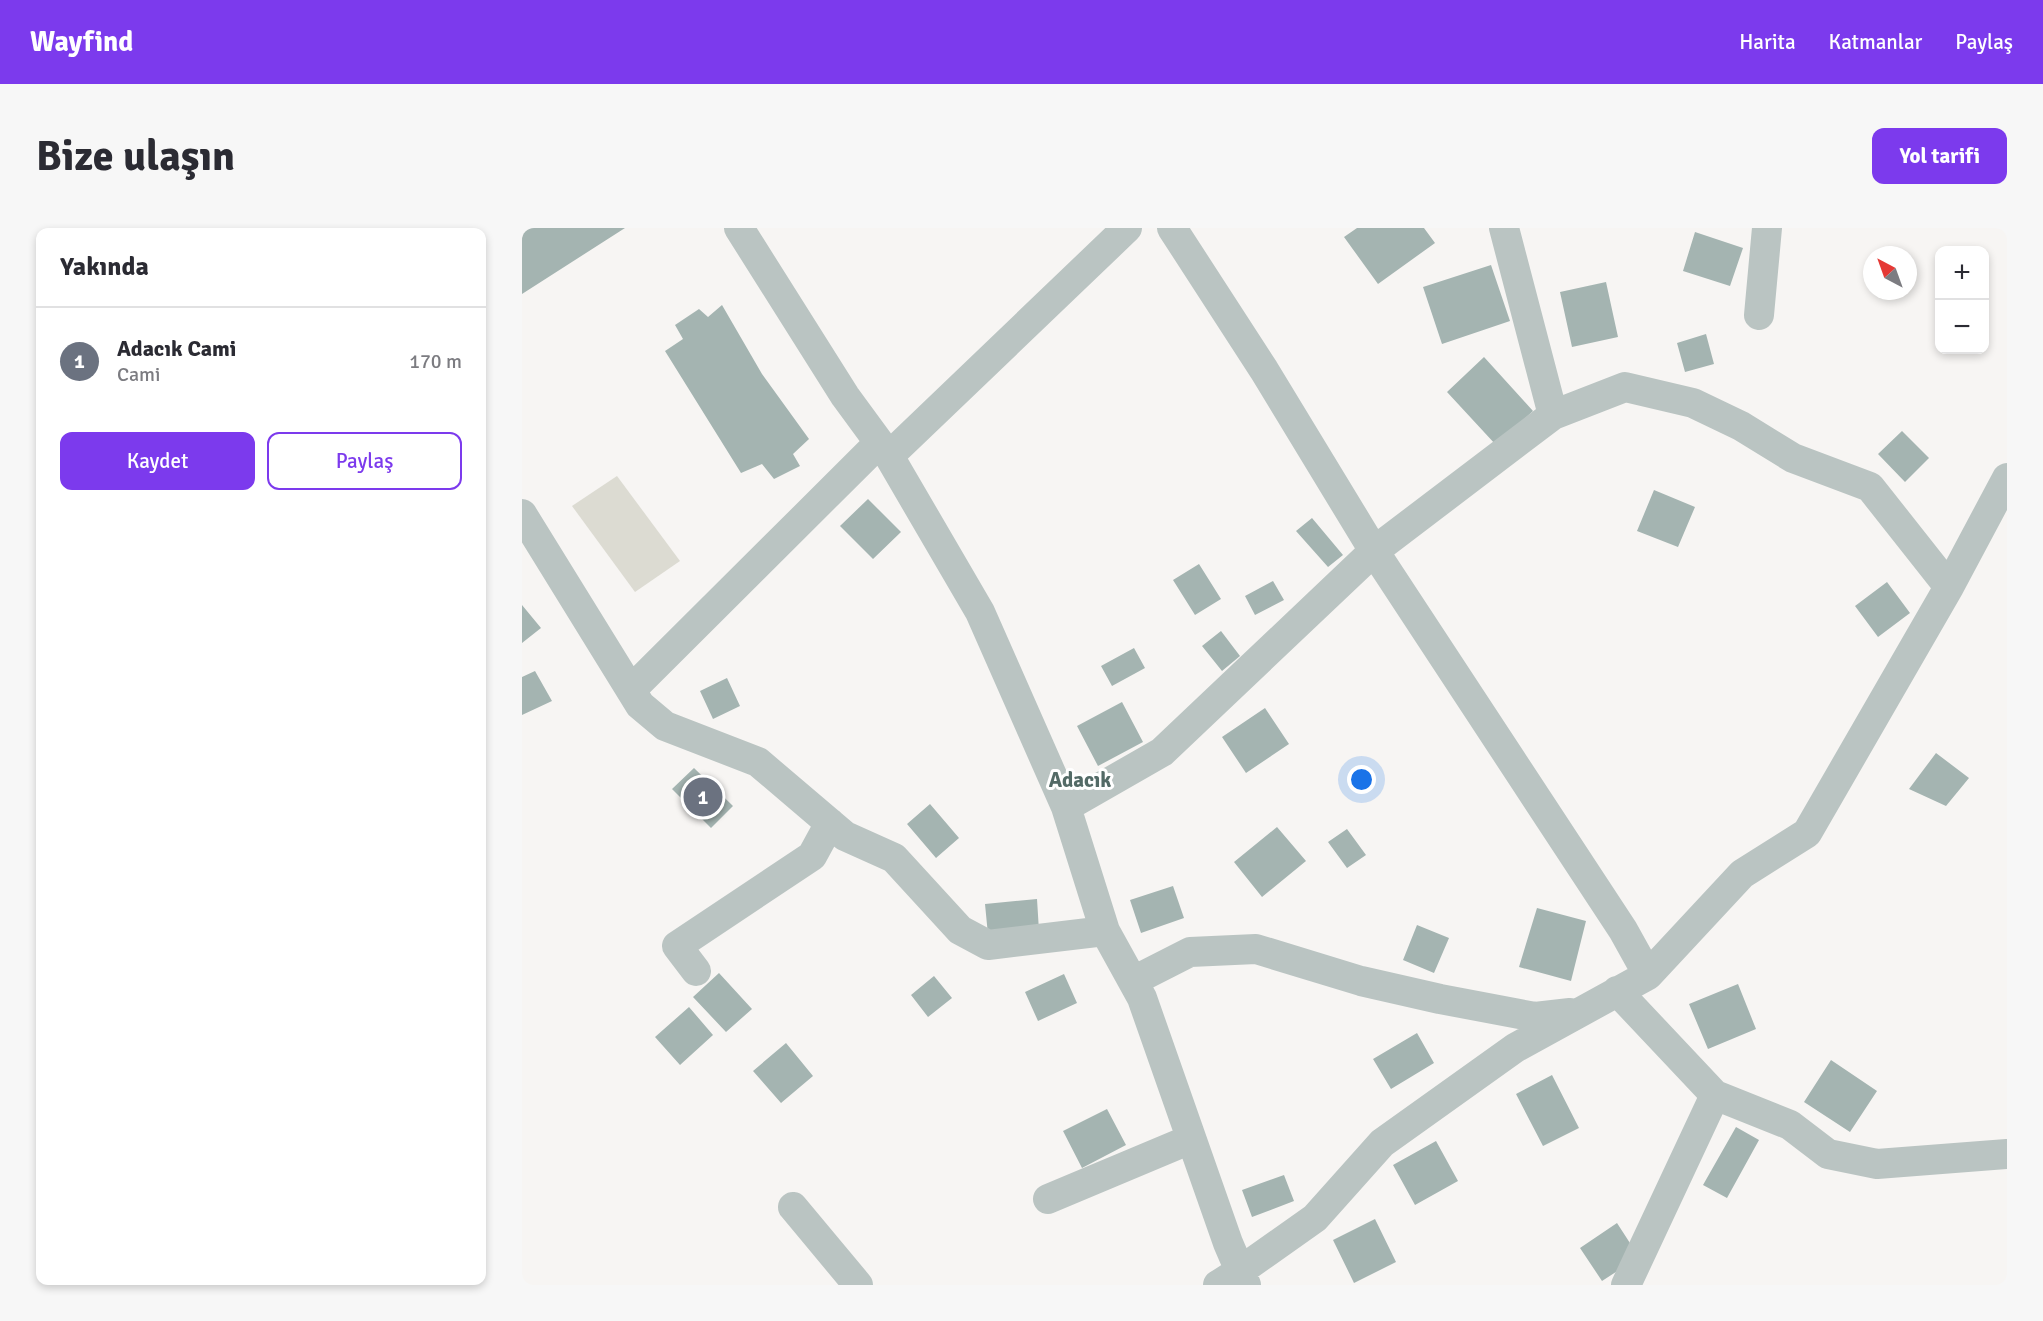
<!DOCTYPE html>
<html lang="tr">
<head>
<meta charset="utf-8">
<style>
  body { margin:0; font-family:Signika,sans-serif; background:#f7f7f7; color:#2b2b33 }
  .controls { position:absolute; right:18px; top:18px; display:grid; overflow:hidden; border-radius:12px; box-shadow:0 3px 9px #0003 }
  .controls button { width:54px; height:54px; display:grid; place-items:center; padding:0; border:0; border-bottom:2px solid #e1e1e2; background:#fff; color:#2b2b33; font:30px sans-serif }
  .compass { position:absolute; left:1341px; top:18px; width:54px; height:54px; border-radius:50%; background:#fff; box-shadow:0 3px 9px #0003; rotate:319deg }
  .you { position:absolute; left:840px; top:552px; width:21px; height:21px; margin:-15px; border:4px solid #fff; border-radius:50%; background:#1a73e8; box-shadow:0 0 0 9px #1a73e833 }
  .badge { display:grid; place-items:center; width:39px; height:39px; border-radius:50%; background:#7c3aed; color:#fff; font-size:20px; font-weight:700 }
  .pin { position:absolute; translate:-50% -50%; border:3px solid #fff; box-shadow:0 2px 6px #0006 }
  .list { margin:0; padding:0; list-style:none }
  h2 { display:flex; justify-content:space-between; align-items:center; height:78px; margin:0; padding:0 24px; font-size:26px }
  h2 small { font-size:20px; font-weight:400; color:#7c7c81 }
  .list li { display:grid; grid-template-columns:39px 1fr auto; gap:18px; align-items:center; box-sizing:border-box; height:108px; padding:0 24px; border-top:2px solid #e1e1e2 }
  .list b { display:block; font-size:22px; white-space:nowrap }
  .list p { margin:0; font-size:20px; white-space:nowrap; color:#7c7c81 }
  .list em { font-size:20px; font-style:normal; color:#7c7c81 }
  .actions { display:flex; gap:12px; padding:18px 24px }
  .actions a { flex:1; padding:14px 0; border:2px solid #7c3aed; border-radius:12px; text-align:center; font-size:21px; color:#7c3aed }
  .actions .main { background:#7c3aed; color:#fff }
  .map { position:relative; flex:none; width:1485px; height:1057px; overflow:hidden; border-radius:12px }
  header { display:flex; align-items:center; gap:36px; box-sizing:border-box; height:84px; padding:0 30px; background:#7c3aed; color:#fff }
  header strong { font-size:28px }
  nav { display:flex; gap:33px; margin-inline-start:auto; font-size:21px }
  .intro { display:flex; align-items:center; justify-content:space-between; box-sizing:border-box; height:144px; padding:0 36px }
  h1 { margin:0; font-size:42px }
  .button { padding:15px 27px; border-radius:12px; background:#7c3aed; color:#fff; font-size:21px; font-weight:700 }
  main { display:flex; gap:36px; padding:0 36px }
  aside { flex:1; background:#fff; border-radius:12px; box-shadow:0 3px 9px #0003 }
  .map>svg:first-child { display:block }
  .green { fill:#dcdbd2 }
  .building { fill:#a4b4b1 }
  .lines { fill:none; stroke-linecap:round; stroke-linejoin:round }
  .minor { stroke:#bac4c2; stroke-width:30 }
  .labels { text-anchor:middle; stroke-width:6; stroke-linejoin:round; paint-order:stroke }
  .district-label { font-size:21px; font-weight:bold; fill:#536a66; stroke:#fff }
</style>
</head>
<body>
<header>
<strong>Wayfind</strong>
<nav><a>Harita</a><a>Katmanlar</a><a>Paylaş</a></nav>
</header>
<div class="intro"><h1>Bize ulaşın</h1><a class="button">Yol tarifi</a></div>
<main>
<aside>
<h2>Yakında<small></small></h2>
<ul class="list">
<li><span class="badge" style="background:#6b7280">1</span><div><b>Adacık Cami</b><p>Cami</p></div><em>170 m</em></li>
</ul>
<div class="actions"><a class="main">Kaydet</a><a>Paylaş</a></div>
</aside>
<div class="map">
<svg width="1485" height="1057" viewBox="0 0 1485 1057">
  <rect width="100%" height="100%" fill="#f7f5f3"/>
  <path class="green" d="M95,248L158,333L113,364L50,278Z"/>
  <path class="building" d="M0,0H103L0,66Z
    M835,0H902L913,15L856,56L822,9Z
    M1173,4L1221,20L1208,58L1161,43Z
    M969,37L988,93L920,116L901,59Z
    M1084,54L1096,109L1050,119L1038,64Z
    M200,77L240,146L287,211L271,226L278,238L252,251L240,236L219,245L143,123L161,111L153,97L177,81L186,89Z
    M1184,106L1192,136L1163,144L1155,115Z
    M962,129L1011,183L974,217L925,164Z
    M1380,203L1407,230L1383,254L1356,226Z
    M1132,262L1173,279L1156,319L1115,303Z
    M346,271L379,304L351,331L318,298Z
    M790,290L821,327L806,339L774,303Z
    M677,336L699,371L673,387L651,352Z
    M751,353L762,372L733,387L723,368Z
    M1365,354L1388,385L1356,409L1333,378Z
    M0,377L19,400L0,415Z
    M699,403L718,428L700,443L680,418Z
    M612,420L623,440L590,458L579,438Z
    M13,443L30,473L0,487V449Z
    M205,450L218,478L191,491L178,463Z
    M600,474L621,514L576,538L555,498Z
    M743,480L767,516L724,545L700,509Z
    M1414,525L1447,550L1424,578L1387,561Z
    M172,540L211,578L189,600L150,561Z
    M408,576L437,610L414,630L385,596Z
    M755,599L784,633L740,669L712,634Z
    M825,601L844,627L825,640L806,614Z
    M651,658L662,690L619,705L608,672Z
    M515,671L517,703L466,707L463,676Z
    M1015,680L1064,693L1049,753L997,739Z
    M895,697L927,710L912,745L881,732Z
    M197,745L230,781L204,804L171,769Z
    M542,746L555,775L516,793L503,764Z
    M412,748L430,770L406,789L389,767Z
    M1216,756L1234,801L1186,821L1167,776Z
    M167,779L191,807L158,837L133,809Z
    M895,805L912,835L869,861L851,831Z
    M264,815L291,848L259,875L231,843Z
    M1309,832L1355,863L1328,904L1282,874Z
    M1030,847L1057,900L1021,918L994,866Z
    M585,881L604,917L560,940L541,903Z
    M1214,899L1237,912L1205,970L1181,957Z
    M914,913L936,953L893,977L871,937Z
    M762,947L772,973L730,989L720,962Z
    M853,991L874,1034L832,1055L811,1012Z
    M1095,995L1117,1029L1080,1053L1058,1020Z"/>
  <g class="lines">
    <path class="minor" d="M217,0L323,168L367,228L458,384L544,579L583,703L620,770L706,1015L724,1057
      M650,0L742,142L852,323L1101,702L1126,747
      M1237,87L1245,0
      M1031,187L1103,159L1171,175L1219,198L1271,230L1348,259L1427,359
      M367,228L605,0
      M0,286L118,477L143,498L236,534L323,608L372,630L438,702L466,717L583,703
      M109,462L357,215
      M544,579L640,524L852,323L1031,187L982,0
      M174,743L155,718L290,628L308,595
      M611,753L668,724L734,721L839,753L918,771L1013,789L1048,785
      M1095,763L1193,867L1104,1057
      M1193,867L1268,897L1306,926L1355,936L1485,926
      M526,971L669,911
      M271,979L336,1057
      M696,1057L718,1043L793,990L860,915L993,820L1126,747L1220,646L1285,605L1427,359L1485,250"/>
  </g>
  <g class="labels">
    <g class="district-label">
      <text x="558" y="559">Adacık</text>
    </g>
  </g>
</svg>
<div class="controls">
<button>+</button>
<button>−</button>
</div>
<svg class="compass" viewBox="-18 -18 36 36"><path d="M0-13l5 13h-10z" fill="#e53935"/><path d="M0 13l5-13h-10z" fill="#7c7c81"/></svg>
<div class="you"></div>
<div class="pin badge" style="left:181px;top:569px;background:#6b7280">1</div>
</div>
</main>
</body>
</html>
